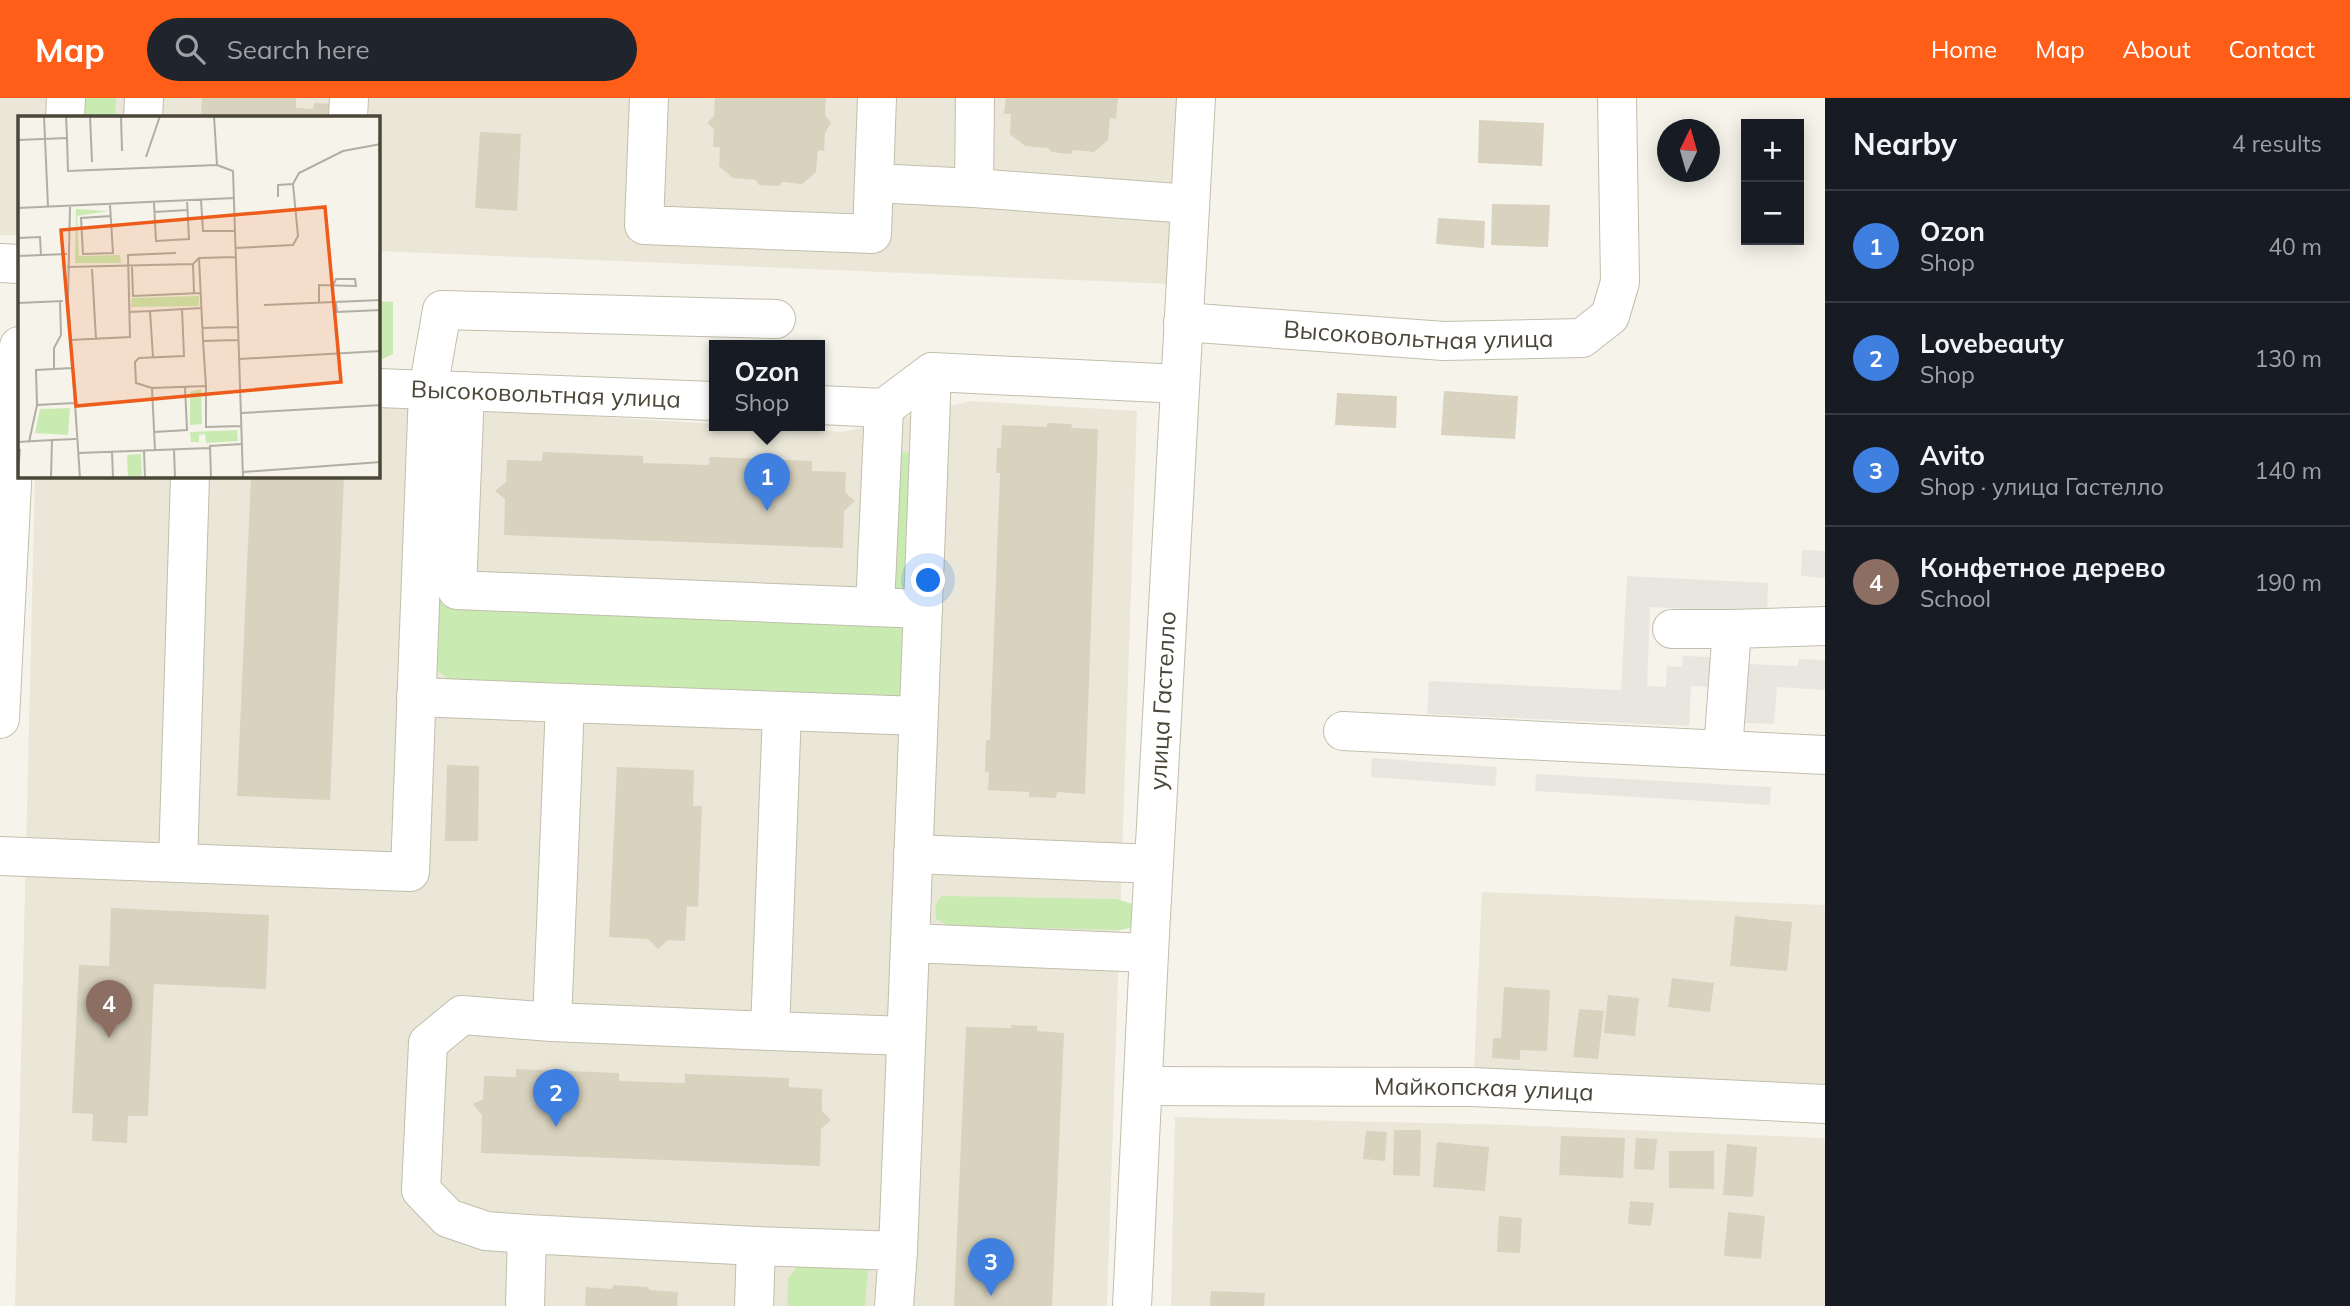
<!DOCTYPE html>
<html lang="en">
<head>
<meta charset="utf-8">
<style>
  body { margin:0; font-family:Mulish,sans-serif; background:#20242c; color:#f1f3f6 }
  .controls { position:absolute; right:21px; top:21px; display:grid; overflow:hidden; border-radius:0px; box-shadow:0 4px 18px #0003 }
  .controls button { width:63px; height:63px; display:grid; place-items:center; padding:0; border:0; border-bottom:2px solid #363941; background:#171b24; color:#f1f3f6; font:35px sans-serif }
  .compass { position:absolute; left:1657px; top:21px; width:63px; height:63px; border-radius:50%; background:#171b24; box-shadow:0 4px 18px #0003; rotate:5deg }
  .you { position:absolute; left:929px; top:483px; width:24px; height:24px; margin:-18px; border:5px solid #fff; border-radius:50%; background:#1a73e8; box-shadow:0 0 0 10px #1a73e833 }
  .badge { display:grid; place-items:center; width:46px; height:46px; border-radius:50%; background:#ff5e18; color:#fff; font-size:23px; font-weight:700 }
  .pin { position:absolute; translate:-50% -58px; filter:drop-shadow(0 2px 4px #0008) }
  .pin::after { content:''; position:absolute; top:37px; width:24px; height:21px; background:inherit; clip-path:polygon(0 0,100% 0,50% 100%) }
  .popup { position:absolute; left:709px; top:242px; width:116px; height:91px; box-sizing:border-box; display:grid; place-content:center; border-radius:0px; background:#171b24; filter:drop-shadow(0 2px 5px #0005); font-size:23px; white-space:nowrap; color:#9ea1a6 }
  .popup b { font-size:26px; color:#f1f3f6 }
  .popup::after { content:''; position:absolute; left:50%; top:100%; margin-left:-14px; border:14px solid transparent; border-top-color:#171b24 }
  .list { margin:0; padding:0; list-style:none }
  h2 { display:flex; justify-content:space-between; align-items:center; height:91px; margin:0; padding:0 28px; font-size:30px }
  h2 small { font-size:23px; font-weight:400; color:#9ea1a6 }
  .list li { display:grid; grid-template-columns:46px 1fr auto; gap:21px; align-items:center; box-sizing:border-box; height:112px; padding:0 28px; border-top:2px solid #363941 }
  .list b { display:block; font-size:26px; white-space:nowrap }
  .list p { margin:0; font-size:23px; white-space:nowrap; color:#9ea1a6 }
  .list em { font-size:23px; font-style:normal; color:#9ea1a6 }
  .icon { flex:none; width:38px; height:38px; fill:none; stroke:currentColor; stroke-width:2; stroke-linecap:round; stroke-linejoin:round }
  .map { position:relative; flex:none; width:1825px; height:1208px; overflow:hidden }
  header { display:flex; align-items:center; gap:42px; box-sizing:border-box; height:98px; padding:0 35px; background:#ff5e18; color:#fff }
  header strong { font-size:33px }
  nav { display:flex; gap:38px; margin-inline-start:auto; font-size:24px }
  .search { width:490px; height:63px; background:#20242c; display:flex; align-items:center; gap:18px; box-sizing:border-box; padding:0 24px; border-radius:38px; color:#9ea1a6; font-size:26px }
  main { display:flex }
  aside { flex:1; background:#171b24 }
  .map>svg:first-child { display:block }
  .residential { fill:#eae7d8 }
  .industrial { fill:#e8e6df }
  .green { fill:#c9ebb2 }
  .building { fill:#d8d2bf }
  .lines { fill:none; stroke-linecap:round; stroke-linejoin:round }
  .minor-casing { stroke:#c2beac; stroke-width:40 }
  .minor { stroke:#fff; stroke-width:38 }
  .labels { text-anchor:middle; stroke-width:6; stroke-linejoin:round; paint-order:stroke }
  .street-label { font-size:24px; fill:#4a4638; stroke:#fff }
  .inset-road { fill:none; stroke:#b1aea3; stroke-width:2 }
  .view { fill:#ed5c1b; fill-opacity:0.15; stroke:#ed5c1b; stroke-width:3.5 }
  .inset-edge { fill:none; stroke:#4a4638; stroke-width:3.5 }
</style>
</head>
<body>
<header>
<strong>Map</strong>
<div class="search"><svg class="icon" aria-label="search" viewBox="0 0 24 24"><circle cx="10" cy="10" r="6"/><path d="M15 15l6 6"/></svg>Search here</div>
<nav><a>Home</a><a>Map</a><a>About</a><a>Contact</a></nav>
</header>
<main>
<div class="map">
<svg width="1825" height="1208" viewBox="0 0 1825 1208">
  <rect width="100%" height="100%" fill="#f6f4ea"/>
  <path class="residential" d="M0,0H1177L1169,186L378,153V19H19V137H0Z
    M971,303L1137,313L1107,1208H15L35,378H378V305L843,334Z
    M1482,794L1825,807V986L1474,972Z
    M1175,1019L1512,1027L1825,1040V1208H1171Z"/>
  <path class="industrial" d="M1802,452L1825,453V480L1801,478Z
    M1627,478L1768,485L1767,515L1650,509L1647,588L1666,589L1667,568L1682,569L1683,558L1712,559L1711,589L1691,588L1689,628L1427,616L1429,583L1621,592Z
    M1798,561L1825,562V592L1777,589L1774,626L1745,625L1748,566L1798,568Z
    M1372,660L1497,669L1495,688L1371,679Z
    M1536,676L1771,689L1770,707L1535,693Z"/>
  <path class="green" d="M86,0H116L115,19H85Z
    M378,203L393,204V256L378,263Z
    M437,328L449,505L893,525L905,530L904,599L458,588L433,569Z
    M901,354L917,356L909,494L893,493Z
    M941,798L1116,801L1133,806L1136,819L1130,830L1120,832L949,828L936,821L935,808Z
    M801,1163L858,1165L868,1173L865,1208H787L788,1181Z"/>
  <path class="building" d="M202,0H296V10L313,11L314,5L337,6L336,19H201Z
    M715,0H826L825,17L831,25L825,35L824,53L818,52L816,74L802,86L782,84L779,88L759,87L756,82L733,80L719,68L720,49H713L714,31L707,25L714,18Z
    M1006,0H1118L1116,21L1110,20L1108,42L1094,54L1073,52L1071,56L1051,54L1048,50L1025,48L1010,36L1011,16H1004Z
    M1479,22L1544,25L1542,68L1478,65Z
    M480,34L521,36L517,113L475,110Z
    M1492,106L1550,107L1548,149L1491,147Z
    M1438,120L1485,123L1484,150L1436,146Z
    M1444,293L1518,298L1515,341L1441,337Z
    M1337,295L1397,298L1396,330L1335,327Z
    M1047,325L1072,326L1071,330L1098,331L1085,696L1057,694L1056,700L1029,699V694L988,692L989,674H985L986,642H990L1000,375H996L997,350H1001L1002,327L1047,329Z
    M543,354L643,358V365L709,367L710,359L812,363V373L846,374L845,394L855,403L844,413L843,450L504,437L505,401L495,393L506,384L507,362L542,363Z
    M251,378H344L330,702L237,698Z
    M447,667L479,668L478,743H445Z
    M617,669L694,672L693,708H702L698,809L687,808L685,843L668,842L658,851L648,841L609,839Z
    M111,810L269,817L266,891L154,886L148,1018H128L127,1045L92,1043L93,1016L72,1015L79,867L109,868Z
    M1735,818L1792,824L1787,873L1730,868Z
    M1672,880L1714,885L1710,914L1668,909Z
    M1504,889L1550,892L1547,953L1520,952V962L1492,960L1493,940H1501Z
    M1608,897L1639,900L1635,938L1604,935Z
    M1579,911L1604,913L1598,961L1573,959Z
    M1011,927L1037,928V933L1064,935L1052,1208H954L966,929L1011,930Z
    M516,971L619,975V983L685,985V976L789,980V989L822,991V1013L831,1022L821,1031L820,1068L481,1055L482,1017L473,1006L483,1001L484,978L516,979Z
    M1394,1032H1421L1420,1078L1393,1077Z
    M1366,1033L1387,1034L1385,1063L1363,1061Z
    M1561,1038L1625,1040L1623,1080L1559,1077Z
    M1636,1040L1657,1041L1654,1072L1634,1071Z
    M1437,1044L1489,1049L1485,1093L1433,1089Z
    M1727,1046L1757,1049L1753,1099L1723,1097Z
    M1669,1053H1714V1091L1669,1090Z
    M1630,1103L1654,1105L1651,1128L1628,1126Z
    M1728,1114L1765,1118L1761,1161L1724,1158Z
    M1499,1118L1522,1120L1520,1155L1497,1154Z
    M613,1187L649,1189V1192L678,1194L677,1208H585L586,1189L612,1191Z
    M1211,1193L1265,1195L1264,1208H1210Z"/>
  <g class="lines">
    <g class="minor-casing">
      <g id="minor">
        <path d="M649,0L644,127L872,136L877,0"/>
        <path d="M975,0L974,90L1190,106"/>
        <path d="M65,19L66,0"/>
        <path d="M143,19L144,0"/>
        <path d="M348,19L349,0"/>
        <path d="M874,85L974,90"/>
        <path d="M0,165L19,166"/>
        <path id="s1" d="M1183,224L1444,243L1582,240L1610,218L1620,184L1617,0"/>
        <path id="s2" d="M378,290L714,303"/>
        <path d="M465,293L457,492L923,511"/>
        <path d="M820,307L884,310L932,274L1180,286"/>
        <path d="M875,509L884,310"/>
        <path d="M1672,531H1732"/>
        <path d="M416,599L565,605L552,924"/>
        <path d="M565,605L918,618"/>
        <path d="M0,621L19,248"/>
        <path d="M1343,633L1825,657"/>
        <path d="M1723,652L1732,531L1825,528"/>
        <path d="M913,756L1154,766"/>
        <path d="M0,758L410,774L428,292L442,212L776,221"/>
        <path d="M178,765L190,378"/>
        <path d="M910,845L932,274"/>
        <path d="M770,933L906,938"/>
        <path id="s3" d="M1143,988L1473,989L1825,1006"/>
        <path d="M527,1136L486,1133L448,1120L421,1092L428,945L462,917L552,924L770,933L782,613"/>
        <path d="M898,1153L910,845L1149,855"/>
        <path d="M525,1208L527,1136L756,1148L898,1153L894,1208"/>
        <path d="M754,1208L756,1148"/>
        <path id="s4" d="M1132,1208L1149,855L1196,0"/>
      </g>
    </g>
    <use href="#minor" class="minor"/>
  </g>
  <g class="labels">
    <g class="street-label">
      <text dy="8" stroke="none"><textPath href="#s1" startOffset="236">Высоковольтная улица</textPath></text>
      <text dy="8" stroke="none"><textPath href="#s2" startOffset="168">Высоковольтная улица</textPath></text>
      <text dy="8" stroke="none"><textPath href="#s4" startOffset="606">улица Гастелло</textPath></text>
      <text dy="8" stroke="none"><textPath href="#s3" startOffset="341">Майкопская улица</textPath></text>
    </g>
  </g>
  <g transform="translate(18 18)">
    <rect width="362" height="362" fill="#f6f4ea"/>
    <path d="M58,93L90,95L59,100L61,140L102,139L103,147H57ZM181,180V190L113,191L114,182ZM183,273L184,308L172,309V276ZM52,292L50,319L17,317L22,293ZM219,314L220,325L188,327L187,318L181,319V326H173L172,316ZM123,338L124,362H110L109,339Z" fill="#c9ebb2"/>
    <path class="inset-road" d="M26,0L30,91M48,0L49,22M72,0L74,46M103,0L104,35M196,0L199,49L215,55L225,362M0,24L49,22L50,55L199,49M128,41L142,0M260,81V69L275,68M183,84L185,115H217M136,87L138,125L171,123L169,84M92,89L95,137L65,138L63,102L93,100M52,90L50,184L62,362M0,92L216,82M136,96L170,94M0,122L22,121L23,139M217,132L275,129L280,120L275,68L281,57L325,35L363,28M0,140L49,138M181,142L185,225M175,148L176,177M49,151L175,148L181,142L218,141M114,151L115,180L183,177M74,153L78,223M0,187L45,185M301,187V169L338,170L337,163H318L316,168M318,187L319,196L363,194M246,189L363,184M132,195L184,192M111,196L132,195L135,241M185,212L220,211M52,224L112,221L110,139L158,137M221,243L363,235M36,253V232L43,219L42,185M188,270L185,225L220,224M134,272L118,267L117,246L121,242L166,240L164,193M19,289L18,254L54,252M223,297L363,289M136,316L169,314L167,271M0,326L34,324M11,326L19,289L56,287M156,333L157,362M126,334L127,362M137,334L134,272L188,270V311L223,310M94,335L95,362M61,337L192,332M0,356L2,333M225,356L363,346M33,362L34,324L58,323M193,362L192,330L224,328"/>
    <path class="view" d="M307,91L323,266L58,290L43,114Z"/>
    <rect width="362" height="362" class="inset-edge"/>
  </g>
</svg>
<div class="controls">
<button>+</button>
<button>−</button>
</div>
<svg class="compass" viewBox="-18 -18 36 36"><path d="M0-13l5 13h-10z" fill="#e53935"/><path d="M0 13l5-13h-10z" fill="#9ea1a6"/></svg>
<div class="you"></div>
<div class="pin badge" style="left:767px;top:413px;background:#3f7fe0">1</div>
<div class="popup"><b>Ozon</b>Shop</div>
<div class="pin badge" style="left:556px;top:1029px;background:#3f7fe0">2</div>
<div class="pin badge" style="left:991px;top:1198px;background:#3f7fe0">3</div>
<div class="pin badge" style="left:109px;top:940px;background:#8d6e63">4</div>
</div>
<aside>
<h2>Nearby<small>4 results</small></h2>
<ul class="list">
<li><span class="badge" style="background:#3f7fe0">1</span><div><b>Ozon</b><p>Shop</p></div><em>40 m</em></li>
<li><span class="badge" style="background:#3f7fe0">2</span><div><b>Lovebeauty</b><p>Shop</p></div><em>130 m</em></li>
<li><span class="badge" style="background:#3f7fe0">3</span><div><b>Avito</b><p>Shop · улица Гастелло</p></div><em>140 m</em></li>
<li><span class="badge" style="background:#8d6e63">4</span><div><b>Конфетное дерево</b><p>School</p></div><em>190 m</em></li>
</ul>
</aside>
</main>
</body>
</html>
